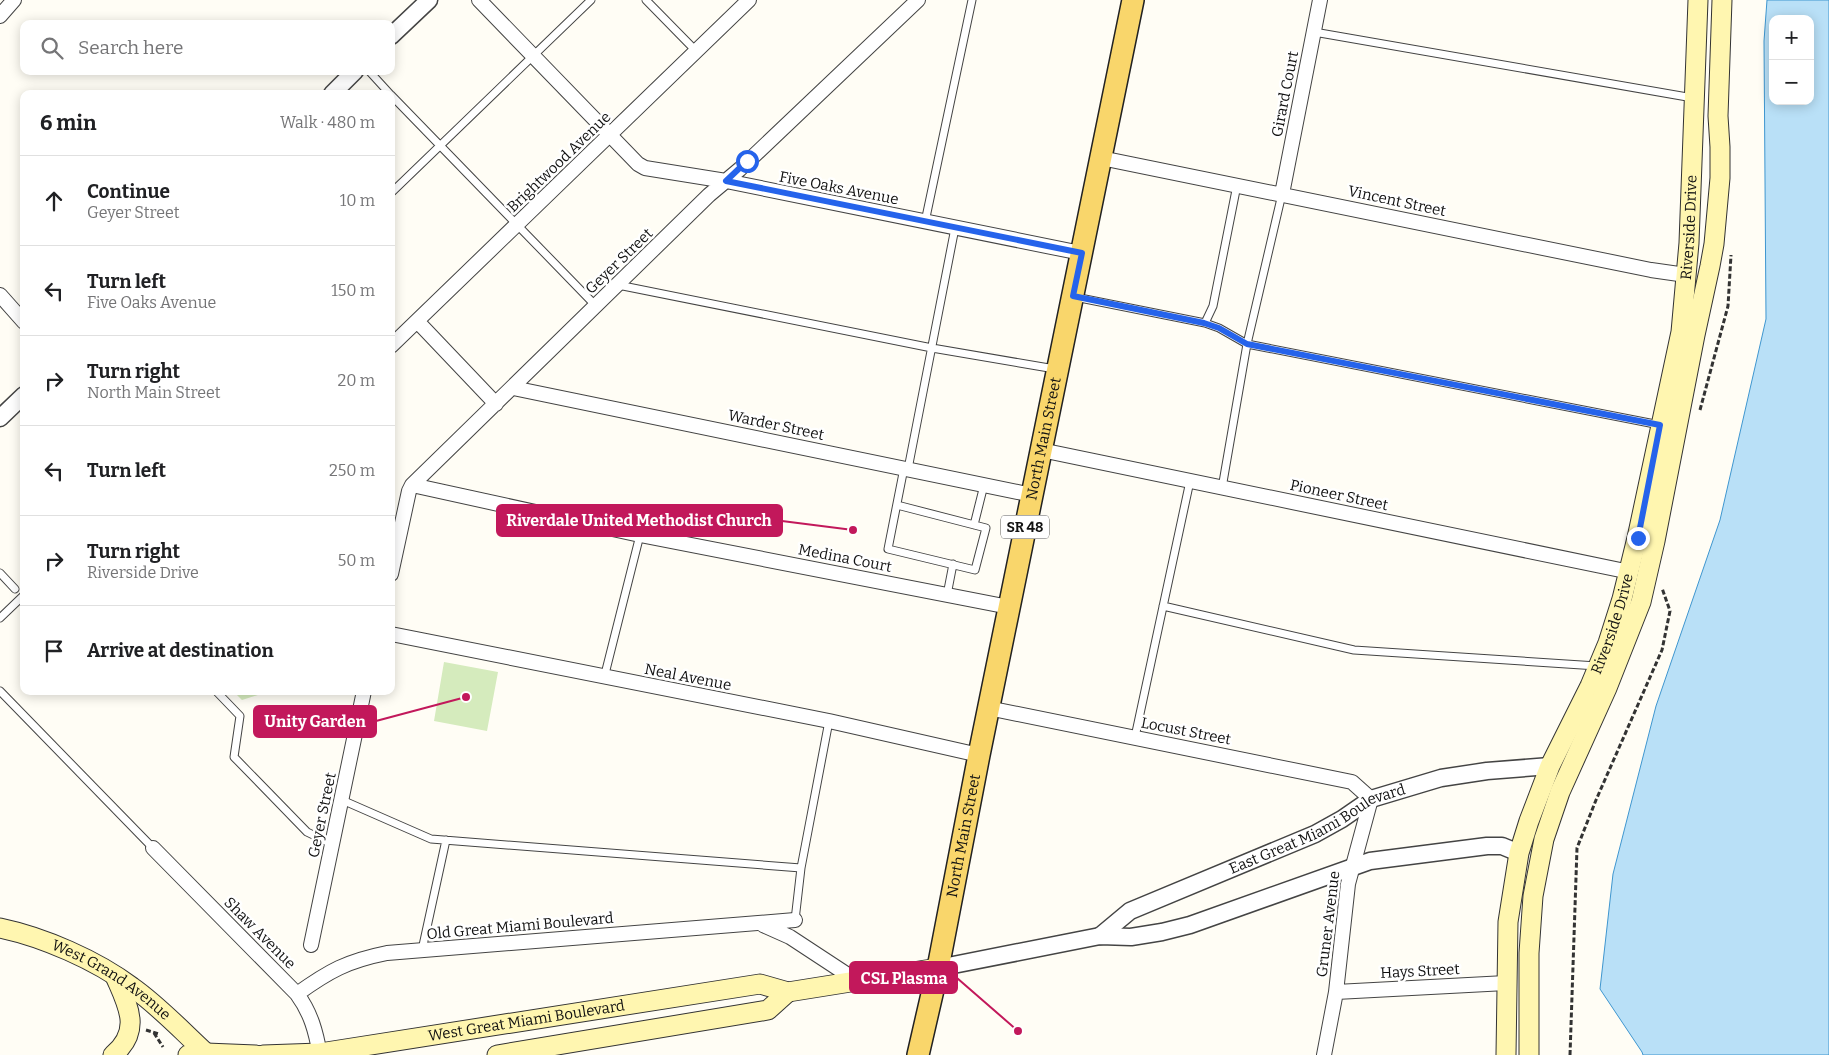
<!DOCTYPE html>
<html lang="en">
<head>
<meta charset="utf-8">
<style>
  body { margin:0; font-family:Bitter,serif; background:#f2f2f2; color:#202124 }
  .controls { position:absolute; right:15px; top:15px; display:grid; overflow:hidden; border-radius:10px; box-shadow:0 2px 12px #0003 }
  .controls button { width:45px; height:45px; display:grid; place-items:center; padding:0; border:0; border-bottom:1px solid #e0e0e0; background:#fff; color:#202124; font:25px sans-serif }
  .stop { position:absolute; width:15px; height:15px; margin:-11px; border:4px solid #2563eb; border-radius:50%; background:#fff }
  .stop.end { background:#2563eb; border-color:#fff; box-shadow:0 1px 5px #0008 }
  .list { margin:0; padding:0; list-style:none }
  h2 { display:flex; justify-content:space-between; align-items:center; height:65px; margin:0; padding:0 20px; font-size:21px }
  h2 small { font-size:16px; font-weight:400; color:#757577 }
  .list li { display:grid; grid-template-columns:32px 1fr auto; gap:15px; align-items:center; box-sizing:border-box; height:90px; padding:0 20px; border-top:1px solid #e0e0e0 }
  .list b { display:block; font-size:19px; white-space:nowrap }
  .list p { margin:0; font-size:16px; white-space:nowrap; color:#757577 }
  .list em { font-size:16px; font-style:normal; color:#757577 }
  .icon { flex:none; width:28px; height:28px; fill:none; stroke:currentColor; stroke-width:2; stroke-linecap:round; stroke-linejoin:round }
  .map { position:relative; flex:none; width:1829px; height:1055px; overflow:hidden }
  .search { position:absolute; background:#fff; box-shadow:0 2px 12px #0003; left:20px; top:20px; width:375px; height:55px; display:flex; align-items:center; gap:12px; box-sizing:border-box; padding:0 18px; border-radius:10px; color:#757577; font-size:19px }
  .panel { position:absolute; background:#fff; box-shadow:0 2px 12px #0003; left:20px; top:90px; width:375px; height:605px; border-radius:10px }
  .map>svg:first-child { display:block }
  .green { fill:#d5ebbd }
  .water { fill:#b9e0f7; stroke:#3f96cf; fill-rule:evenodd }
  .lines { fill:none; stroke-linecap:round; stroke-linejoin:round }
  .service-casing { stroke:#444; stroke-width:9 }
  .minor-casing { stroke:#444; stroke-width:16 }
  .tertiary-casing { stroke:#444; stroke-width:19 }
  .secondary-casing { stroke:#333; stroke-width:21 }
  .primary-casing { stroke:#222; stroke-width:24 }
  .path { stroke:#333; stroke-width:3; stroke-dasharray:5 2.5; stroke-linecap:butt }
  .service { stroke:#fff; stroke-width:7 }
  .minor { stroke:#fff; stroke-width:14 }
  .tertiary { stroke:#fff; stroke-width:16 }
  .secondary { stroke:#fff6b0; stroke-width:19 }
  .primary { stroke:#f9d66b; stroke-width:21 }
  .route { stroke:#2563eb; stroke-width:6 }
  .labels { text-anchor:middle; stroke-width:5; stroke-linejoin:round; paint-order:stroke }
  .shield { fill:#fff; stroke:#585858; stroke-width:1 }
  .shield-label { font-size:14px; font-weight:bold; fill:#111 }
  .street-label { font-size:15px; fill:#111; stroke:#fff }
  .leader { fill:none; stroke:#c2185b; stroke-width:2 }
  .callout-dot { fill:#c2185b; stroke:#fff; stroke-width:2 }
  .callout { fill:#c2185b; stroke:#c2185b; stroke-width:2 }
  .callout-label { font-size:16px; text-anchor:middle; font-weight:bold; fill:#fff }
</style>
</head>
<body>
<div class="map">
<svg width="1829" height="1055" viewBox="0 0 1829 1055">
  <rect width="100%" height="100%" fill="#fffdf5"/>
  <path class="green" d="M444,662L498,672L487,731L434,721Z
    M233,691H270L242,700Z"/>
  <path class="water" d="M1767,0H1829V1055H1643L1642,1052L1600,989L1613,874L1656,706L1720,520L1766,319L1764,41ZM1773,19H1810V101H1773Z"/>
  <g class="lines">
    <g class="service-casing">
      <path id="service" d="M646,0L696,51
        M1314,32L1693,98
        M369,71L390,94
        M391,95L596,306
        M391,193L591,0
        M925,222L972,0
        M618,285L932,348L1055,369
        M1075,297L1205,323L1213,306L1237,185
        M1205,323L1219,328L1247,344L1660,425
        M908,469L955,228
        M1222,488L1247,344L1282,194
        M897,505L986,528L975,570L888,549L904,468
        M974,525L984,485
        M0,573L15,589
        M947,595L953,564
        M1163,606L1354,650L1597,666
        M0,618L24,595
        M604,678L640,535
        M0,691L153,848
        M216,691L240,716L234,757L307,832L332,844
        M1135,737L1190,481
        M342,800L431,839L801,868
        M795,920L801,868L829,721
        M422,950L446,840"/>
    </g>
    <g class="minor-casing">
      <path id="minor" d="M479,0L638,164L645,168L726,181L1081,253
        M0,16L14,0
        M1101,158L1651,270L1686,275
        M1282,194L1320,0
        M0,295L24,322
        M417,321L496,404
        M391,346L749,0
        M513,388L1032,495
        M1041,450L1630,572
        M412,485L640,535L1009,607
        M391,574L409,491L412,485L709,195L740,169L918,0
        M391,634L829,721L979,755
        M988,708L1352,782L1371,799L1348,884L1336,992L1324,1055
        M153,848L297,994C311,1013 316,1032 320,1055
        M763,925L790,937L857,981
        M311,945L364,691
        M1336,992L1506,983
        M297,994C329,971 347,961 387,953L795,920"/>
    </g>
    <g class="tertiary-casing">
      <g id="tertiary">
        <path d="M391,36L429,0"/>
        <path d="M332,94L355,71"/>
        <path d="M0,418L24,395"/>
        <path id="s1" d="M1100,936L1130,911L1315,834L1342,819L1371,799L1441,778L1487,771L1550,766"/>
        <path d="M938,968L1100,936L1131,937L1162,932L1190,925L1370,861L1487,846H1502L1519,853"/>
      </g>
    </g>
    <g class="secondary-casing">
      <g id="secondary">
        <path id="s2" d="M0,928C43,937 96,960 132,987C159,1006 182,1031 206,1053"/>
        <path d="M113,1055C143,1030 127,1004 115,976"/>
        <path d="M188,1055L206,1053L256,1055"/>
        <path id="s3" d="M263,1055L320,1053L760,984L788,992L938,968"/>
        <path d="M497,1055L768,1010L788,992"/>
        <path id="s4" d="M1506,1055L1508,922L1519,853L1529,821L1550,766L1590,686L1608,643L1622,599L1637,538L1681,332L1689,243L1698,0"/>
        <path d="M1529,1055V953L1533,896L1544,839L1560,792L1607,688L1641,602L1655,541L1695,335L1710,266L1714,244L1720,178V147L1718,116L1722,0"/>
      </g>
    </g>
    <g class="primary-casing">
      <g id="primary">
        <path id="s5" d="M918,1055L938,968L979,755L1133,0"/>
      </g>
    </g>
    <path class="path" d="M1700,410L1728,306L1731,255
      M146,1030L159,1034
      M154,1033L163,1047
      M1570,1055L1577,848L1596,800L1662,650L1670,611L1662,588"/>
    <use href="#service" class="service"/>
    <use href="#minor" class="minor"/>
    <use href="#tertiary" class="tertiary"/>
    <use href="#secondary" class="secondary"/>
    <use href="#primary" class="primary"/>
  </g>
  <g class="lines">
    <path class="route" d="M747,161L726,181L1082,253L1073,296L1204,323L1219,328L1247,344L1660,425L1638,538"/>
  </g>
  <g class="labels">
    <rect class="shield" x="1001" y="515.5" width="48" height="23" rx="4"/>
    <g class="shield-label">
      <text x="1025" y="532">SR 48</text>
    </g>
    <g class="street-label">
      <text transform="translate(1285 94) rotate(-79)" y="5">Girard Court</text>
      <text transform="translate(559 162) rotate(-44)" y="5">Brightwood Avenue</text>
      <text transform="translate(839 188) rotate(11)" y="5">Five Oaks Avenue</text>
      <text transform="translate(1397 201) rotate(12)" y="5">Vincent Street</text>
      <text dy="5" stroke="none"><textPath href="#s4" startOffset="856">Riverside Drive</textPath></text>
      <text transform="translate(619 261) rotate(-44)" y="5">Geyer Street</text>
      <text transform="translate(776 425) rotate(12)" y="5">Warder Street</text>
      <text dy="5" stroke="none"><textPath href="#s5" startOffset="629">North Main Street</textPath></text>
      <text transform="translate(1339 495) rotate(12)" y="5">Pioneer Street</text>
      <text transform="translate(845 558) rotate(11)" y="5">Medina Court</text>
      <text dy="5" stroke="none"><textPath href="#s4" startOffset="451">Riverside Drive</textPath></text>
      <text transform="translate(688 677) rotate(11)" y="5">Neal Avenue</text>
      <text transform="translate(1186 731) rotate(11)" y="5">Locust Street</text>
      <text transform="translate(322 815) rotate(-78)" y="5">Geyer Street</text>
      <text dy="5" stroke="none"><textPath href="#s1" startOffset="244">East Great Miami Boulevard</textPath></text>
      <text dy="5" stroke="none"><textPath href="#s5" startOffset="224">North Main Street</textPath></text>
      <text transform="translate(1328 924) rotate(-83)" y="5">Gruner Avenue</text>
      <text transform="translate(520 926) rotate(-5)" y="5">Old Great Miami Boulevard</text>
      <text transform="translate(260 933) rotate(45)" y="5">Shaw Avenue</text>
      <text transform="translate(1420 971) rotate(-3)" y="5">Hays Street</text>
      <text dy="5" stroke="none"><textPath href="#s2" startOffset="124">West Grand Avenue</textPath></text>
      <text dy="5" stroke="none"><textPath href="#s3" startOffset="266">West Great Miami Boulevard</textPath></text>
    </g>
  </g>
  <path class="leader" d="M853 530L782 521M466 697L376 721M1018 1031L957 978"/>
  <g class="callout-dot">
    <circle cx="853" cy="530" r="5"/>
    <circle cx="466" cy="697" r="5"/>
    <circle cx="1018" cy="1031" r="5"/>
  </g>
  <g class="callout">
    <rect x="497" y="505" width="285" height="31" rx="5"/>
    <rect x="254" y="706" width="122" height="31" rx="5"/>
    <rect x="850" y="962" width="107" height="31" rx="5"/>
  </g>
  <g class="callout-label">
    <text x="639" y="526">Riverdale United Methodist Church</text>
    <text x="315" y="727">Unity Garden</text>
    <text x="904" y="984">CSL Plasma</text>
  </g>
</svg>
<div class="controls">
<button>+</button>
<button>−</button>
</div>
<div class="stop" style="left:747px;top:161px"></div>
<div class="stop end" style="left:1638px;top:538px"></div>
<div class="search"><svg class="icon" aria-label="search" viewBox="0 0 24 24"><circle cx="10" cy="10" r="6"/><path d="M15 15l6 6"/></svg>Search here</div>
<section class="panel">
<h2>6 min<small>Walk · 480 m</small></h2>
<ul class="list">
<li><svg class="icon" aria-label="ahead" viewBox="0 0 24 24"><path d="M12 20V5M6 11l6-6 6 6"/></svg><div><b>Continue</b><p>Geyer Street</p></div><em>10 m</em></li>
<li><svg class="icon" aria-label="left" viewBox="0 0 24 24"><path d="M17 20v-9H6M10 6l-5 5 5 5"/></svg><div><b>Turn left</b><p>Five Oaks Avenue</p></div><em>150 m</em></li>
<li><svg class="icon" aria-label="right" viewBox="0 0 24 24"><path d="M7 20v-9h11M14 6l5 5-5 5"/></svg><div><b>Turn right</b><p>North Main Street</p></div><em>20 m</em></li>
<li><svg class="icon" aria-label="left" viewBox="0 0 24 24"><path d="M17 20v-9H6M10 6l-5 5 5 5"/></svg><div><b>Turn left</b></div><em>250 m</em></li>
<li><svg class="icon" aria-label="right" viewBox="0 0 24 24"><path d="M7 20v-9h11M14 6l5 5-5 5"/></svg><div><b>Turn right</b><p>Riverside Drive</p></div><em>50 m</em></li>
<li><svg class="icon" aria-label="arrive" viewBox="0 0 24 24"><path d="M6 21V4h12l-3 4 3 4H6"/></svg><div><b>Arrive at destination</b></div></li>
</ul>
</section>
</div>
</body>
</html>
